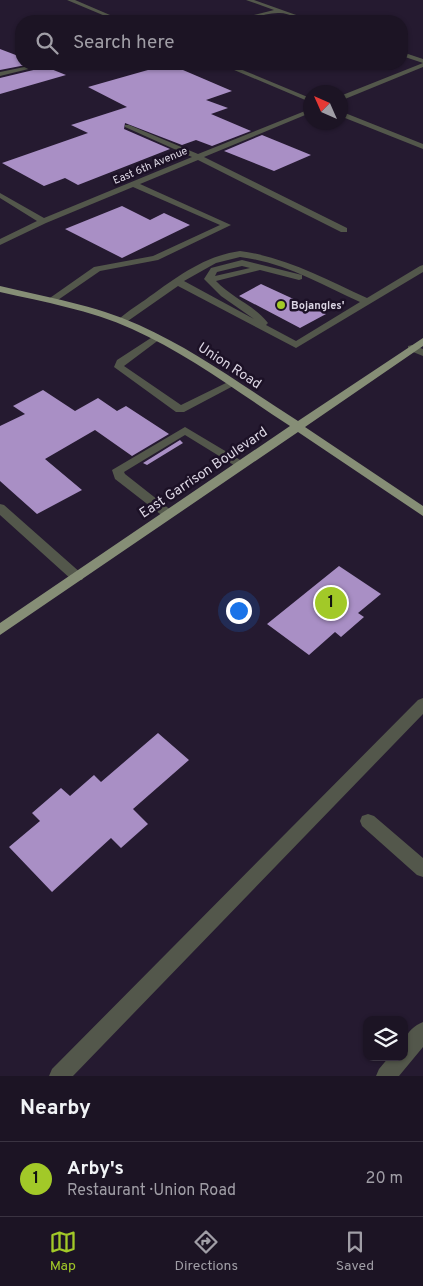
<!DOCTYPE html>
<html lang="en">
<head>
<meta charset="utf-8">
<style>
  body { margin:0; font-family:Overpass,sans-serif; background:#292131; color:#f1f3f6 }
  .controls { position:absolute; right:15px; bottom:15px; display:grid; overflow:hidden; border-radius:10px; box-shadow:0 1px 4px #0004 }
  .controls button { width:45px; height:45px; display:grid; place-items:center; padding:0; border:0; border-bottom:1px solid #3a3341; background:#1c1424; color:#f1f3f6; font:25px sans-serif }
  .compass { position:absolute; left:303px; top:85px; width:45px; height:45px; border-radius:50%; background:#1c1424; box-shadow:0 1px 4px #0004; rotate:315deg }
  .you { position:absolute; left:238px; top:610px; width:18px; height:18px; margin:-12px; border:4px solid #fff; border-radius:50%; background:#1a73e8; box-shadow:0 0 0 8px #1a73e833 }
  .badge { display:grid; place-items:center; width:32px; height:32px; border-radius:50%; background:#a2c928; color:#111; font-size:16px; font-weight:700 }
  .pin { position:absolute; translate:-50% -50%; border:2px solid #fff; box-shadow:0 1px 5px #0006 }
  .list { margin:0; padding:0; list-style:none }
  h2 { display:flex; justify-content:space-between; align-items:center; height:65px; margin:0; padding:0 20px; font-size:21px }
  h2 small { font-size:16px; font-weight:400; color:#a09ea6 }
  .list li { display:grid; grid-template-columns:32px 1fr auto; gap:15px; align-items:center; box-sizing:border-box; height:75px; padding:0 20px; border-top:1px solid #3a3341 }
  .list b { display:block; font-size:19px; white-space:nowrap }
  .list p { margin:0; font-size:16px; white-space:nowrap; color:#a09ea6 }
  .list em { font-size:16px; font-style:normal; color:#a09ea6 }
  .icon { flex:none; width:28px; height:28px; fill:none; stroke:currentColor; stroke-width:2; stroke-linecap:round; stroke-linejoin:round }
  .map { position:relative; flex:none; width:423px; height:1076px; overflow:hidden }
  .search { position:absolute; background:#1c1424; box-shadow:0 1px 4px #0004; left:15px; right:15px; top:15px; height:55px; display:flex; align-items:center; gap:12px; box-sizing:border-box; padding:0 18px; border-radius:20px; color:#a09ea6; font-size:19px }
  .sheet { height:140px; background:#1c1424 }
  nav { display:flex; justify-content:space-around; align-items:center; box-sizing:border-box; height:70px; border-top:1px solid #3a3341; background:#1c1424; font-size:14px; color:#a09ea6 }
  nav a { display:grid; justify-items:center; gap:2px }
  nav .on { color:#a2c928 }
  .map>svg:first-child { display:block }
  .building { fill:#a98fc5 }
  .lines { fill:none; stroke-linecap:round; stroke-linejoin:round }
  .minor { fill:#53574b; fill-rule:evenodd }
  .major { fill:#868e76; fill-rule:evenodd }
  .poi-dot { fill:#a2c928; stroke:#1c1126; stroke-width:2 }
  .labels { text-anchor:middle; stroke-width:5; stroke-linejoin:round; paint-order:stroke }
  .far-street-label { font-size:11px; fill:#dbd5e3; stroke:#1c1126 }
  .far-poi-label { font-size:11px; font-weight:bold; fill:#dbd5e3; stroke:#1c1126; text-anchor:start }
  .street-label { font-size:14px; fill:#dbd5e3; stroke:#1c1126 }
</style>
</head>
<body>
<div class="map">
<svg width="423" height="1076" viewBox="0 0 423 1076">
  <rect width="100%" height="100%" fill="#251a30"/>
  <path class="building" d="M0,49L21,57V64H31L0,70Z
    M169,64L232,91L206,100L228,108L211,114L251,131L212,146L196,140L182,145L125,123L124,129L170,149L78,185L65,178L44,186L2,163L88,133L71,125L127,107L88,87Z
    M46,67L66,75L0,94V78Z
    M262,135L311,155L274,171L224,151Z
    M122,206L150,220L164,213L190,225L122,258L65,229Z
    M261,284L326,314L300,328L239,296Z
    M43,390L75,411L98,398L117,411L126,406L169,434L132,456L95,430L45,459L82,490L37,514L0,481V426L25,414L13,406Z
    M180,440L183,443L147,465L143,463Z
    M339,566L381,594L358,613L364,617L341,637L335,632L309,655L267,624Z
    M158,733L189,760L133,809L148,824L121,848L111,838L52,892L9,847L40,821L32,813L61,788L70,796L94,775L101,782Z"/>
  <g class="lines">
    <path class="minor" d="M67,0H75L124,21H117Z
      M246,0H254L313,21C301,22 289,12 278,13C261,14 246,21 229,21L274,10Z
      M402,52L423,59V63L402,56Z
      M423,63V67L340,101V96Z
      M39,64H49L0,76V72Z
      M220,64H228L310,98V102Z
      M310,109V113L204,157L347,228V232H341L198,160L140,184L231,225L158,260L100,271L55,302H49L47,300L94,267L153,256L220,225L133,187L46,223L0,245V239L37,221L0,198V193L44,218L192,157L125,127V125H129L198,154Z
      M340,111L423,144V149L340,116Z
      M240,251C286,257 325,279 367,298L420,266L423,265V272L296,348L178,286L125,323H119L117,321C125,313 136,306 145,300C174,279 203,256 240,251ZM240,257C283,262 321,284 360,302L296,341L266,325L268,323C254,305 232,298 216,281L260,270L299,280L302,279V275L242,260L211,268L204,279L221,296L254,319L184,281L216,263ZM242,266L250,268L215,276L217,272Z
      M157,334L162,337L160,339L124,366L181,405L228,382L232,381L237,384L184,412H176L114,367L117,360Z
      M412,345L423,349V356L408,350V346Z
      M185,427L247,464L241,468L237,467L185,435L124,472L125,474L172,511L174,514L172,517H164L115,479L112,470Z
      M0,504L4,505L82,574L84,577L82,580H72L0,515Z
      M423,698V714L73,1076H49L52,1069L418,700Z
      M368,814L374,816L423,858V877L417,875L362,826L360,821L362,816Z
      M423,1022V1047L399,1076H376L379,1069L389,1057H404C404,1040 405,1030 423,1022Z"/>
    <path class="major" d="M0,286C46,297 95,305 139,325C195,350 246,388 298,421L423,338V346L305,427L423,506V516L298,432L0,635V623L290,426C239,393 188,354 132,329C90,310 44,302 0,292Z"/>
  </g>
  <circle class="poi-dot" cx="281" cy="305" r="5"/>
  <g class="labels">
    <g class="far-street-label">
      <text transform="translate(150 165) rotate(-23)" y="4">East 6th Avenue</text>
    </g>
    <g class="far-poi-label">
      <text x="291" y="309">Bojangles'</text>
    </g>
    <g class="street-label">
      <text transform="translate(230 365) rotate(33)" y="5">Union Road</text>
      <text transform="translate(203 472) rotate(-34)" y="5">East Garrison Boulevard</text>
    </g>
  </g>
</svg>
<div class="controls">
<button><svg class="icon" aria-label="layers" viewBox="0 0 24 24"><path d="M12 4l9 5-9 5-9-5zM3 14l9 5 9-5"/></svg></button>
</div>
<svg class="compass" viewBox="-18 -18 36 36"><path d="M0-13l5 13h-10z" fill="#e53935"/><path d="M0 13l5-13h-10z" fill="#a09ea6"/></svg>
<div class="you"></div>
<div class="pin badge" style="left:331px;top:603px">1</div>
<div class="search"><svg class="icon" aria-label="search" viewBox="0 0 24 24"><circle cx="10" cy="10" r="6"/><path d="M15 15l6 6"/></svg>Search here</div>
</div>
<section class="sheet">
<h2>Nearby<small></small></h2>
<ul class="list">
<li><span class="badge">1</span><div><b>Arby's</b><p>Restaurant · Union Road</p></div><em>20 m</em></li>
</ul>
</section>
<nav>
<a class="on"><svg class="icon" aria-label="map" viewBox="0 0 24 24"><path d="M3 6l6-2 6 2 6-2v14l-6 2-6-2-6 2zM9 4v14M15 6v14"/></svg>Map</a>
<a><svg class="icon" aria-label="directions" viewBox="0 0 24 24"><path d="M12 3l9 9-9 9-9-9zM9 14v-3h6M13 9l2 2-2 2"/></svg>Directions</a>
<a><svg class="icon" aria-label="saved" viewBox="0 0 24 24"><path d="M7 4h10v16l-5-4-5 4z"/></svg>Saved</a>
</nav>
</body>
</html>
